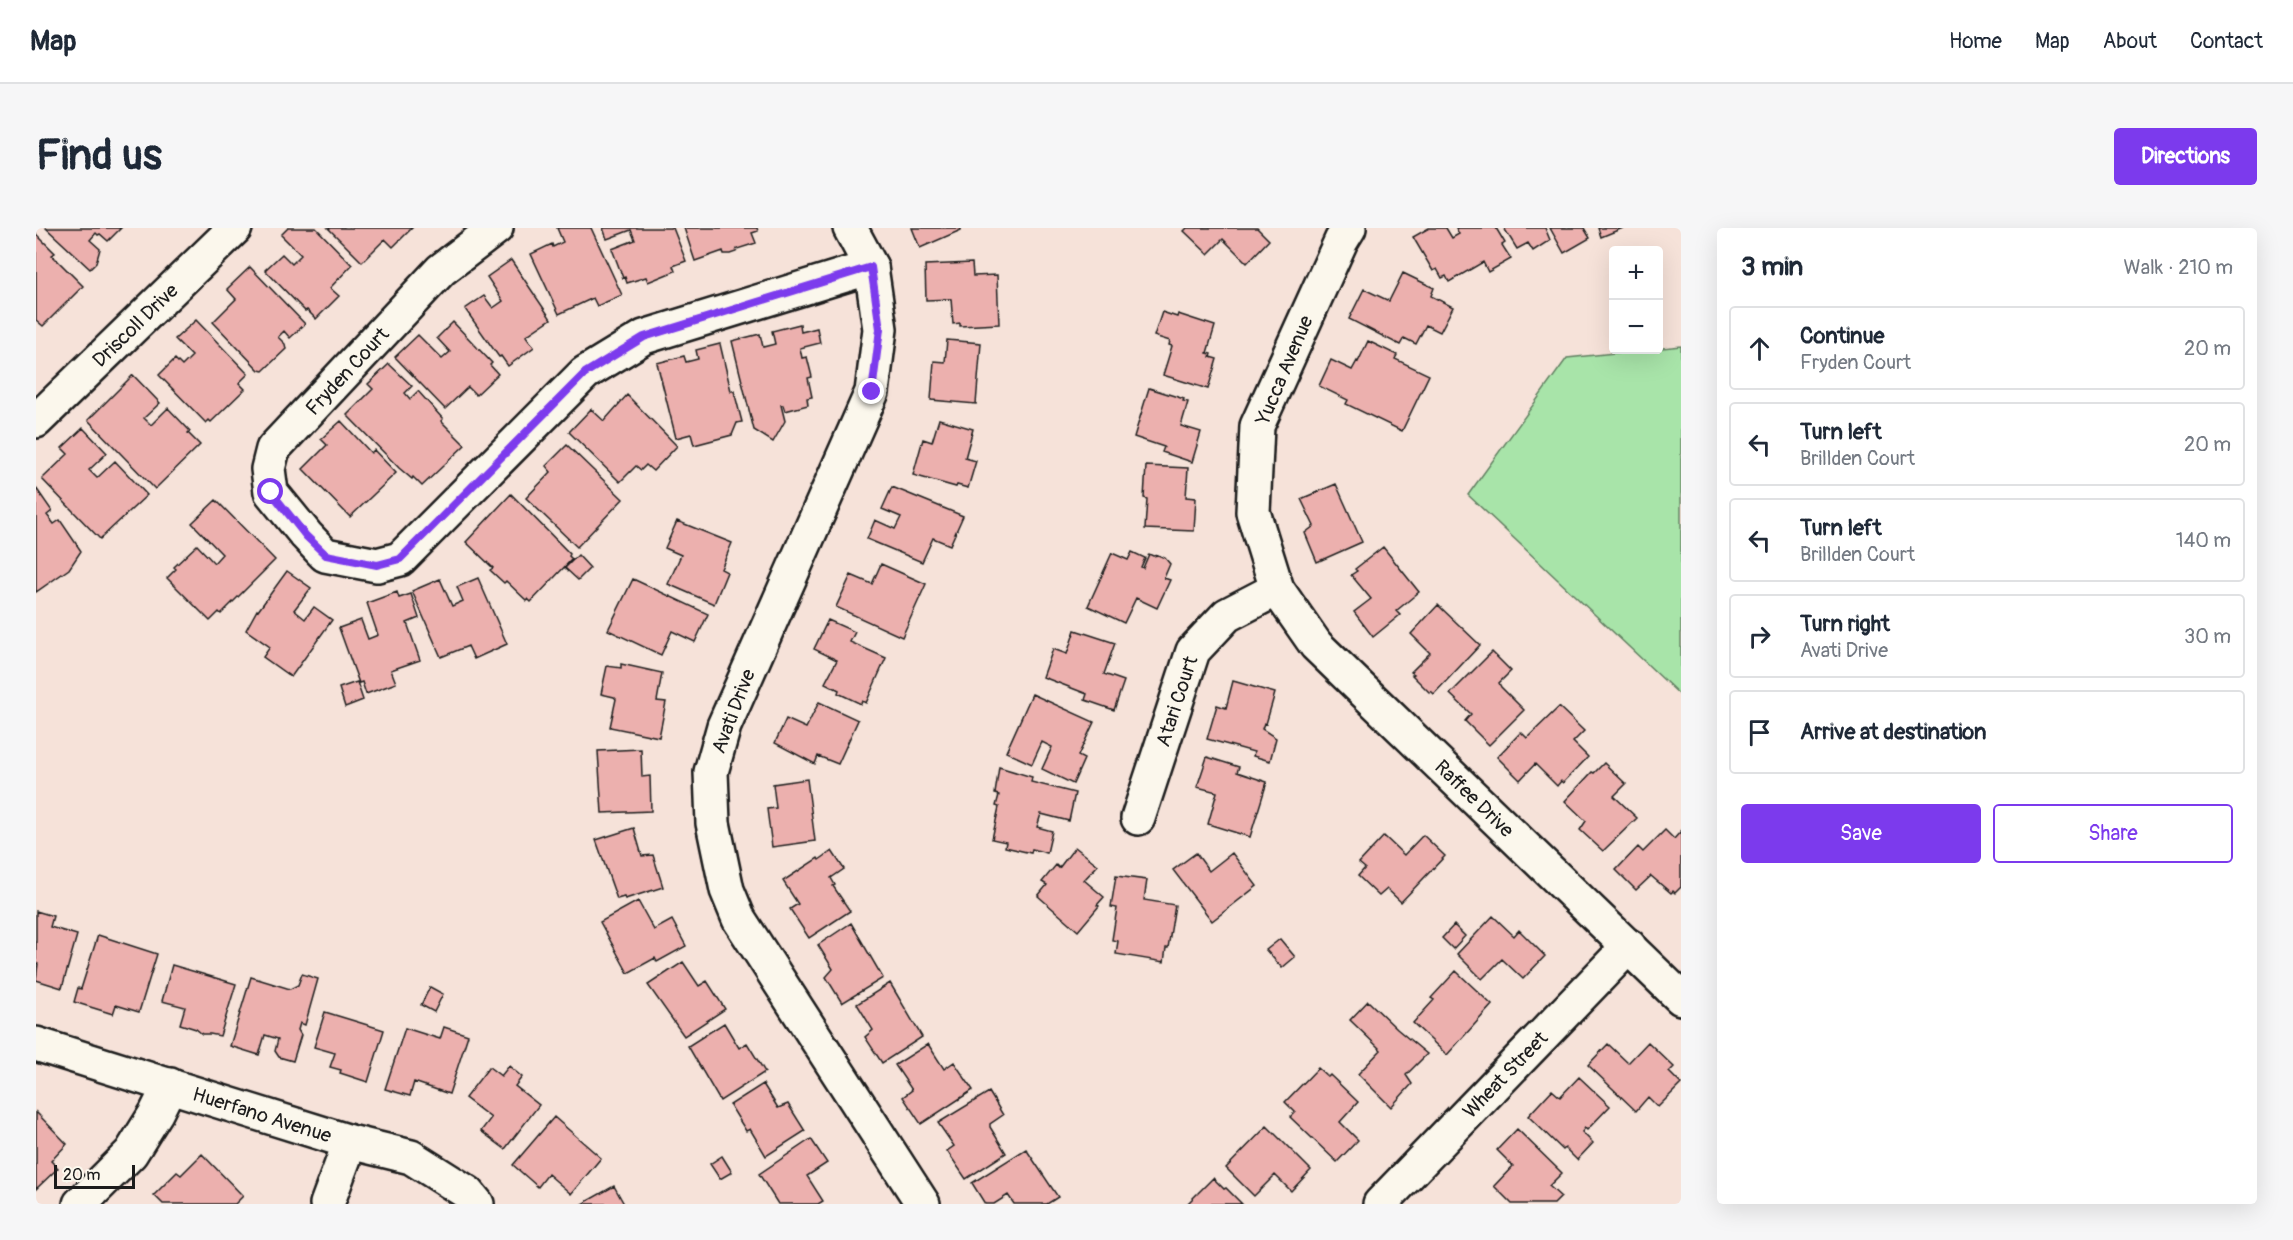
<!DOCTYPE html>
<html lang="en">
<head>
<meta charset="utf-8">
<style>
  body { margin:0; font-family:Pangolin,sans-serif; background:#f6f6f7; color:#1f2937 }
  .controls { position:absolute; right:18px; top:18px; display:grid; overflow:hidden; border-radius:6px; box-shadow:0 6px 24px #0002 }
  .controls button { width:54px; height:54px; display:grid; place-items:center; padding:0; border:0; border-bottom:2px solid #e0e1e3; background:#fff; color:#1f2937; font:30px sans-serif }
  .scale { position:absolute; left:18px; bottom:15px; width:81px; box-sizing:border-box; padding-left:6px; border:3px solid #1c1c1c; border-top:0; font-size:16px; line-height:21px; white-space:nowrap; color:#1c1c1c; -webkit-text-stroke:4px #fbf7ec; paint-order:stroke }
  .stop { position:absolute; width:18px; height:18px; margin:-14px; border:4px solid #7c3aed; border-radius:50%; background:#fff }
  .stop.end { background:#7c3aed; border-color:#fff; box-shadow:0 2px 6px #0008 }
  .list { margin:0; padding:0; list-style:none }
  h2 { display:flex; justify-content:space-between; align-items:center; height:78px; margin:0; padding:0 24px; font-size:26px }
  h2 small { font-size:20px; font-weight:400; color:#747a83 }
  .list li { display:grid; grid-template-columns:39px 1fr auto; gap:18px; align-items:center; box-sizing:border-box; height:84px; margin:0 12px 12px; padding:0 12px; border:2px solid #e0e1e3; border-radius:6px }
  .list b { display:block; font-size:22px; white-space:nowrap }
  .list p { margin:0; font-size:20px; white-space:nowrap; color:#747a83 }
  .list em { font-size:20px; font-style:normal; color:#747a83 }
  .actions { display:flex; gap:12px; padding:18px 24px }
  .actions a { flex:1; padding:14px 0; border:2px solid #7c3aed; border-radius:6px; text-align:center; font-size:21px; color:#7c3aed }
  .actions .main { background:#7c3aed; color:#fff }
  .icon { flex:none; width:33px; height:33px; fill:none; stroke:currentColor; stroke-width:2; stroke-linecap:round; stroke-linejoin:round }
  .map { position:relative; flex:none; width:1645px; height:976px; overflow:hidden; border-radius:6px }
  header { display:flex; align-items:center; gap:36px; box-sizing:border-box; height:84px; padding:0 30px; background:#fff; border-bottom:2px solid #e0e1e3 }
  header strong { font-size:28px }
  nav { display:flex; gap:33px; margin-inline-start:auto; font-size:21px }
  .intro { display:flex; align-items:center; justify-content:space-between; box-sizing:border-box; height:144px; padding:0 36px }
  h1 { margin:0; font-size:42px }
  .button { padding:15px 27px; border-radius:6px; background:#7c3aed; color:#fff; font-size:21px; font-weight:700 }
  main { display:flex; gap:36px; padding:0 36px }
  aside { flex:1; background:#fff; border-radius:6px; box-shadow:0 6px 24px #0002 }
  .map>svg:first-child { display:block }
  .green { fill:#a8e4a9; stroke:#628062; stroke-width:1.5 }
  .building { fill:#ecb0ae; stroke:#1c1c1c; stroke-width:1.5 }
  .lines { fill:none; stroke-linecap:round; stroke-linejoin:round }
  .street-casing { stroke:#1c1c1c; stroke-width:38 }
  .secondary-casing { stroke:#1c1c1c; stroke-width:38 }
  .street { stroke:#fbf7ec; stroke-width:33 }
  .secondary { stroke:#fbf7ec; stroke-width:33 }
  .route { stroke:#7c3aed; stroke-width:8 }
  .labels { text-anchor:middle; stroke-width:5; stroke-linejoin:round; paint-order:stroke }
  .street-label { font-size:20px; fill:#1c1c1c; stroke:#fbf7ec }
</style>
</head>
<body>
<header>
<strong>Map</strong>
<nav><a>Home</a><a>Map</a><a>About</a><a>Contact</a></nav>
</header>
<div class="intro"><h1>Find us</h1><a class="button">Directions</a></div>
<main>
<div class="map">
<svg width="1645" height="976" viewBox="0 0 1645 976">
  <rect width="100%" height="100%" fill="#f6e2d9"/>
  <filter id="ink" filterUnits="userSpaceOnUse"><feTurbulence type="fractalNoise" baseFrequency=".0167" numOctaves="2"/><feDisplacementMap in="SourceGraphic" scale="12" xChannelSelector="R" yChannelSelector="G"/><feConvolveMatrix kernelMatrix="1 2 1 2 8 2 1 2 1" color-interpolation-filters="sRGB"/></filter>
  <g filter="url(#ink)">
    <path class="green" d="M1645,118V468L1432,267L1531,130Z"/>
    <path class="building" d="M10,0H85L72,13L64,6L62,7L60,5L54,12L64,21L60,35L54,41Z
      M252,0H280L316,37L294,60L303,68L280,91L271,82L269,83L229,42L246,26L256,36L265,27L245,7Z
      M292,0H376L357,19L349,11L326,34Z
      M521,0H555L586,67L561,78L557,70L523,86L495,26L516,16L517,19L527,14Z
      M567,0H637L650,33L637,38L639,43L612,54L610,49L591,55L589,49L587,50L576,21L599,12L595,2L571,11Z
      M648,0H721L722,3L716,5L720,15L701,21L700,24L694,26H688L687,23L659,33Z
      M876,0H925V2L884,20Z
      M1151,0H1221L1233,12L1211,35L1187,11L1172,26L1148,3Z
      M1393,0H1410L1416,10L1423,6L1420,0H1460L1469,15L1466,17L1475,31L1452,44L1447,34L1413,54L1410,48L1406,50L1401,41L1397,43L1377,9Z
      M1468,0H1509L1514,12L1497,23L1492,15L1481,21Z
      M1514,0H1548L1554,10L1528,25Z
      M1562,0H1587L1565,9Z
      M0,6L19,25L16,27L47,58L7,98L0,92Z
      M475,32L515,91L490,108L498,119L472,138L465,128L463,129L429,81L448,68L457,80L467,73L451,49Z
      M936,35L937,48L961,47L963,96L924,98V95L917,96L915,71L890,72L889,37Z
      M214,39L269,96L254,110L248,103L242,109L249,116L250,121L227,143L223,142L177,94L200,71L191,61Z
      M1367,45L1398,60L1395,68L1417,79L1404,104L1390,97L1380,116L1368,110L1364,117L1313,91L1328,61L1353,73Z
      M1126,84L1141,89L1142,86L1179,98L1171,125L1175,126L1174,129L1181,131L1172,161L1127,147L1136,118L1133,117L1134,113L1118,108Z
      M160,92L212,146L203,155L209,161L175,194L173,192L170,195L123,147L139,131L146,138L156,128L139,111Z
      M417,94L456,135L454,137L462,146L440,167L432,159L409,181L359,129L382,107L406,131L414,124L401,110Z
      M764,96L765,104L781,100L784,115L764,120L766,130L771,129L776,149L772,150L776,169L771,170L772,177L749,183L747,177H745L749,193L737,214L718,202L696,113L724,106L727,119L739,116L736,103Z
      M911,112L945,115L940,176L895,172L898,133L909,134Z
      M1332,113L1361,127L1359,131L1393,147L1366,203L1310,176L1312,172L1283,158L1295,132L1316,142L1321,133L1322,134Z
      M684,116L695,163H698L706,194L701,195L696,207L658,217L655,206L640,210L621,135L648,128L650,134L662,131L660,122Z
      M353,136L376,158L369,165L374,171L382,163L407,191L405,193L429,217L386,258L377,249L376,251L363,240L311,187L337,161L332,156Z
      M97,147L124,175L108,190L115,197L132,180L154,203L152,205L164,217L119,261L52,192Z
      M1113,160L1148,171L1147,173L1152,174L1145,198L1165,204L1156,234L1126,224L1128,219L1098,209Z
      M591,167L641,218L617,243L610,237L605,242L600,238L584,254L533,204L555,181L568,193Z
      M903,191L937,201L929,230L940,233L932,260L921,257L920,259L877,247L887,211L896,214Z
      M305,193L335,225L338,222L360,245L314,289L267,241L291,217L285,211Z
      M47,200L71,225L53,242L61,250L79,233L111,267L64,311L6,251L32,226L26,220Z
      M531,217L587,271L541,319L490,270L515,244L510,238Z
      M1110,238L1152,240L1150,269L1160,270L1158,303L1109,301L1111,271L1108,270Z
      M1300,256L1326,314L1281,334L1269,305L1278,298L1265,271Z
      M856,259L927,288L914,317L897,310L886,334L831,311L839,292L859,301L865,289L846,281Z
      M0,260L16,283L11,287L18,296L24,292L45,323L33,341L0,364Z
      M475,266L534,326L533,328L536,331L495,374L492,371L491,373L470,353L468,355L454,342L457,340L430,314Z
      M180,272L239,332L185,386L183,384L174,393L131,350L140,341L138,339L161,317L178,335L186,326L156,295Z
      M641,293L696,315L685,341L691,344L678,376L632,356L645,327L629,320Z
      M1347,319L1383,364L1360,383L1364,387L1337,409L1318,384L1335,371L1315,347L1321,343L1319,341Z
      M1096,324L1109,330L1105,339L1107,340L1113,326L1117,328L1122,327L1129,330L1134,336L1128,350L1134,352L1121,380L1100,370L1088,395L1052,378L1076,325L1092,332Z
      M542,327L554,340L542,352L529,340Z
      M845,336L890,356L866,409L800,379L815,347L836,356Z
      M251,343L275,360L258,382L269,391L278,379L296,392L255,449L227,429L234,419L210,402L221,382L222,383Z
      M442,350L471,416L438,431L432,418L405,429L376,363L404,351L416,378L427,373L421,359Z
      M597,351L672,386L659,414L636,403L625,427L572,402Z
      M361,364L363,370L375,366L383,390L371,395L384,432L355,442L360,455L330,466L326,454L323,455L303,400L325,392L332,411L342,407L331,375Z
      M1402,377L1444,417L1398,466L1395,463L1394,465L1376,447L1378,446L1375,444L1394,425L1375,406Z
      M792,392L819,404L814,414L850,430L830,475L826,473L825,476L802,465L803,462L789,455L801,432L778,421Z
      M1039,402L1079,415L1068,446L1088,453L1078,482L1049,472L1051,466L1007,449L1017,421L1031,426Z
      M1456,424L1475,443L1463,455L1465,459L1488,482L1453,517L1429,493L1435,486L1414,466Z
      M585,436L626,445L621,473L630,474L623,509L574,499L580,471L578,469L565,466L571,438L585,440Z
      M1197,453L1239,465L1230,496L1228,495L1226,501L1240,510L1234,533L1217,528L1218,524L1171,511L1181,477L1190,480Z
      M321,454L327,472L309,479L303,460Z
      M996,466L1058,494L1042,528L1048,531L1037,556L1006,541L1016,519L1006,514L996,536L970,524Z
      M783,474L822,492L802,536L782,528L779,536L739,515L750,491L770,500Z
      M1523,479L1548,503L1537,514L1552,529L1527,555L1525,553L1521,558L1499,536L1484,552L1461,529L1485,504L1491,510Z
      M605,521L606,549L614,548L615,583L566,585L562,523Z
      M1171,529L1203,539L1201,544L1231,554L1214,609L1172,596L1181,564L1161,559Z
      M1568,535L1590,556L1578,568L1601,590L1567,623L1544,602L1550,593L1529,573L1556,544L1558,545Z
      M963,539L996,549L995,554L1039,565L1033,593L1005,586L1001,599L1016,603L1011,625L996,621L995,625L969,619L970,614L956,611L963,579L960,578L963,567L959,566Z
      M771,551L779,613L736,619L731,581L740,580L737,556Z
      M598,600L606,628L617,627L627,659L589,671L588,669L581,671L560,612Z
      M1629,602L1638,611L1645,603V659L1639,665L1637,663L1635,665L1615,648L1600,662L1580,642L1602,619L1607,624Z
      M1387,607L1409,628L1365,674L1351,661L1343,668L1322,648L1329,640L1323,635L1348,608L1368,627Z
      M1039,619L1062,637L1048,652L1068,669L1061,677L1063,678L1042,703L1002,668L1011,657L1006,654L1020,637L1023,640Z
      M796,623L808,641L795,650L799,657L797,658L814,683L773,710L754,681L762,676L747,653L782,630L783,632Z
      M1160,625L1173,643L1196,625L1221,658L1176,693L1137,642Z
      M1080,648L1111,652L1108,672L1139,677L1132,720H1130L1128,734L1080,726L1082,713L1076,712L1081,680L1075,679Z
      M602,673L618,702L636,692L650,718L621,734L619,730L592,745L564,694Z
      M0,683L17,688L14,699L41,707L26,760L0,752L2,736L0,735Z
      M1457,688L1478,708L1483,702L1509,728L1487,751L1466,731L1446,751L1421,726Z
      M815,695L847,750L806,775L790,749L797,741L782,717Z
      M1418,697L1429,708L1417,721L1406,710Z
      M62,707L121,726L103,784L80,777L77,786L38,774L42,760L45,761Z
      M1244,711L1259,729L1246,740L1230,722Z
      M647,734L663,758L671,753L689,781L648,808L612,757Z
      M136,737L200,756L184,808L174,806H166L160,801L144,796L149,779L126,773Z
      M1420,743L1456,777L1411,827L1377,795L1398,772L1395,770Z
      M266,746L282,751L269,797L264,795L262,802L265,807L257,833L243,829L239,823L242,811L229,807L223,827L194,818L215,749L254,761L262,757Z
      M854,755L886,809L846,835L829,809L837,802L821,776Z
      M394,759L407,766L398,784L385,777Z
      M1332,773L1361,801L1391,826L1370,847L1376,856L1355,879L1322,846L1345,822L1314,792Z
      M289,784L348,802L332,854L304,845L305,842L294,839L299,825L278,819Z
      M688,795L703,820L711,815L729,844L684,873L652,818Z
      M408,799L432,807L413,866L378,854L374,868L349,861L369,800L404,811Z
      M1612,814L1638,839L1633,844L1645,856L1622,879L1612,869L1600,883L1552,837L1572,816L1592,835Z
      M892,816L908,841L918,834L937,862L885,896L867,869L876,862L859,837Z
      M473,838L486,849L479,858L503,877L469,921L445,903L455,890L429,870L453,839L465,848Z
      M1282,840L1292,849L1294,847L1322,874L1304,894L1322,912L1301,934L1254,889L1259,884L1249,874Z
      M1543,849L1574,878L1551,902L1549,900L1546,904L1557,915L1541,932L1529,920L1527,922L1492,888L1516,862L1524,869Z
      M727,856L742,880L752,876L769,903L730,928L714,901L710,903L694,877Z
      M953,864L967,887L954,896V899L970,925L930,951L911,923L918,918L902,895Z
      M0,884L31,916L15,933L22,940L0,961Z
      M518,889L565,930L535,966L512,946L502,959L477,937Z
      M1231,898L1275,942L1255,963L1239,947L1218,968L1190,940Z
      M1481,901L1526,945L1513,958L1525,969L1518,976H1476L1458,958L1477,938L1461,922Z
      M775,911L791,935L771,948L787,973L782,976H742L723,946Z
      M990,921L1022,969L1011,976H978L972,967L958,976H949L936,955Z
      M166,926L207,968L199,976H127L118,967L141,944L145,947Z
      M686,928L696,944L684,951L674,936Z
      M1177,950L1188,961L1190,960L1206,976H1151Z
      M578,958L588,976H546Z"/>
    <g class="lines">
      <g class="street-casing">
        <g id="street">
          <path d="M460,0L405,42L237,221L232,241L235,264L270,307L289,327L341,337L364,331L549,145L608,109L835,39"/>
          <path id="s1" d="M1313,0L1305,13L1221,198L1217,284L1241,361L1280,417L1645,770"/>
          <path id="s2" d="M0,193L199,0"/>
          <path id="s3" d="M1102,590L1157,423L1191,387L1241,361"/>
          <path d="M44,976L95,925L120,885L134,857"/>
          <path d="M291,976L314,914"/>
          <path id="s4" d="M1344,976L1593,718"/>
        </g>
      </g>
      <g class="secondary-casing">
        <g id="secondary">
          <path d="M814,0L835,39L844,101L836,164L688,498L675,544L677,595L691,662L703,691L887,976"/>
          <path id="s5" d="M0,816L314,914L375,929L432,965L441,976"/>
        </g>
      </g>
      <use href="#street" class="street"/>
      <use href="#secondary" class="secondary"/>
    </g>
  </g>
  <g class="lines" filter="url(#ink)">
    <path class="route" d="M235,264L270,308L290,327L341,337L364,331L549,145L608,109L835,39L844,101L836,164"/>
  </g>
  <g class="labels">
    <g class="street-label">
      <text dy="7" stroke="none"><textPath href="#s2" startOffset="138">Driscoll Drive</textPath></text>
      <text transform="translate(1248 142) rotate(-67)" y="7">Yucca Avenue</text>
      <text transform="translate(311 143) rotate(-47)" y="7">Fryden Court</text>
      <text dy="7" stroke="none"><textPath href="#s3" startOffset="123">Atari Court</textPath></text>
      <text transform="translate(697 483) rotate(-69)" y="7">Avati Drive</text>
      <text dy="7" stroke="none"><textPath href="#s1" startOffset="674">Raffee Drive</textPath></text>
      <text dy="7" stroke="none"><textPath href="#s4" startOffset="180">Wheat Street</textPath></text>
      <text dy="7" stroke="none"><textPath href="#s5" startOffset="237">Huerfano Avenue</textPath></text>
    </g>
  </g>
</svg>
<div class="controls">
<button>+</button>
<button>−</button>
</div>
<div class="scale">20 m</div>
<div class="stop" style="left:235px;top:264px"></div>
<div class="stop end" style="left:836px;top:164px"></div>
</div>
<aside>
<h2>3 min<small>Walk · 210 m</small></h2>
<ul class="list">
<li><svg class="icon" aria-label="ahead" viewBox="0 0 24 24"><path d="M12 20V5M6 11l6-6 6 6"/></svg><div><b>Continue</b><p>Fryden Court</p></div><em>20 m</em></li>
<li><svg class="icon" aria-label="left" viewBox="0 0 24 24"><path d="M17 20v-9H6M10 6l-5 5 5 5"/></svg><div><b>Turn left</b><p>Brillden Court</p></div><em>20 m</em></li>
<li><svg class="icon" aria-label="left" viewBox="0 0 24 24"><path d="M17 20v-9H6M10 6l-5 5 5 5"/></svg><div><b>Turn left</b><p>Brillden Court</p></div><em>140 m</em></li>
<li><svg class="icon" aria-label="right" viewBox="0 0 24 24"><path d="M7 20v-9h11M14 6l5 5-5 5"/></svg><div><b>Turn right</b><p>Avati Drive</p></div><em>30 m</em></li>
<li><svg class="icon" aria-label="arrive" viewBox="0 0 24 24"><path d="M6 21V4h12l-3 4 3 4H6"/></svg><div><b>Arrive at destination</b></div></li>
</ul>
<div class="actions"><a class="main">Save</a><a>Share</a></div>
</aside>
</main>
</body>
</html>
